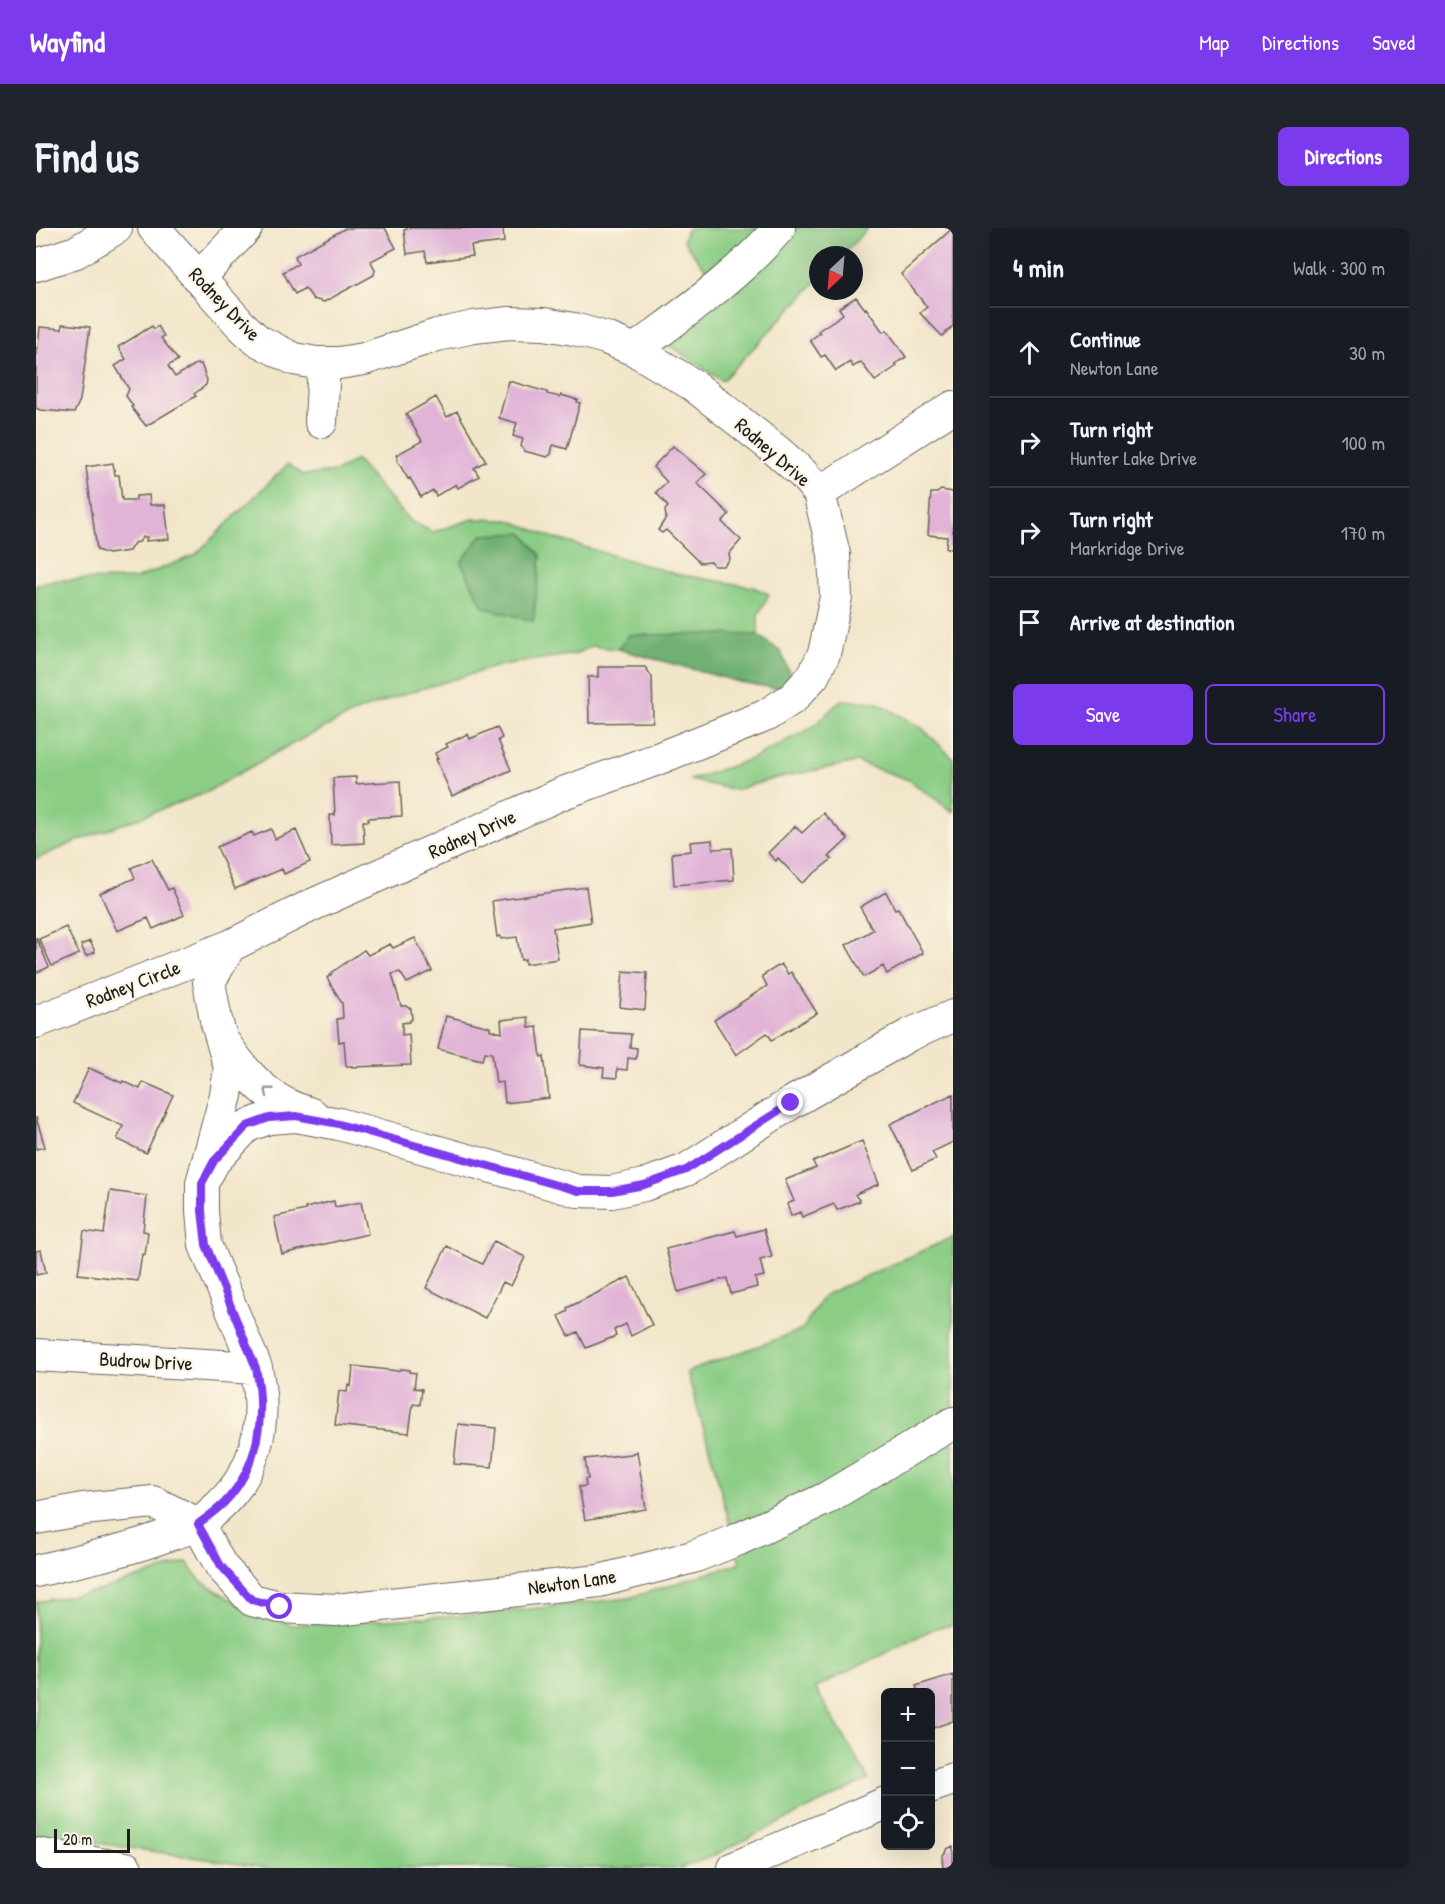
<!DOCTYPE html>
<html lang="en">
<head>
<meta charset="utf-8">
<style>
  body { margin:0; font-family:"Patrick Hand",sans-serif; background:#20242c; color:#f1f3f6 }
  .controls { position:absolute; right:18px; bottom:18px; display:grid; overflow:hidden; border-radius:9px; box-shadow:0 6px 24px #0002 }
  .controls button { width:54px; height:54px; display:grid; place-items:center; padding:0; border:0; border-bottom:2px solid #363941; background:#171b24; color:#f1f3f6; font:30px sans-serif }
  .compass { position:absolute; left:773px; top:18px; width:54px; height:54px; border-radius:50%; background:#171b24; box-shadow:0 6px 24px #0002; rotate:206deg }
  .scale { position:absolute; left:18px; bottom:15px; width:76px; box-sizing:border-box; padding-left:6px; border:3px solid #1c1c1c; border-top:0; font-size:16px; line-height:21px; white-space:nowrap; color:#1c1c1c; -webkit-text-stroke:4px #fcf5e5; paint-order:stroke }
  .stop { position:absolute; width:18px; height:18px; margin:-14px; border:4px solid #7c3aed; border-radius:50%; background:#fff }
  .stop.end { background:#7c3aed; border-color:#fff; box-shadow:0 2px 6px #0008 }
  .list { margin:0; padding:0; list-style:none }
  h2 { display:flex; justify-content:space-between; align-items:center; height:78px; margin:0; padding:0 24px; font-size:26px }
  h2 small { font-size:20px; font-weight:400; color:#9ea1a6 }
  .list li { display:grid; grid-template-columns:39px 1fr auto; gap:18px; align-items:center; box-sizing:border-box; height:90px; padding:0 24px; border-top:2px solid #363941 }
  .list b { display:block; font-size:22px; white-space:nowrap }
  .list p { margin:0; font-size:20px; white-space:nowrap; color:#9ea1a6 }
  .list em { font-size:20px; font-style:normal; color:#9ea1a6 }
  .actions { display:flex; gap:12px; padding:18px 24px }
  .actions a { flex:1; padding:14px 0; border:2px solid #7c3aed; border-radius:9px; text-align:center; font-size:21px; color:#7c3aed }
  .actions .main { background:#7c3aed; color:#fff }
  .icon { flex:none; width:33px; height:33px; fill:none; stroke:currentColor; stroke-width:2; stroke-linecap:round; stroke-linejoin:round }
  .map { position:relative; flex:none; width:917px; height:1640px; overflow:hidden; border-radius:9px }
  header { display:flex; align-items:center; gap:36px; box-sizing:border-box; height:84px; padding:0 30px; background:#7c3aed; color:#fff }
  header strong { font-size:28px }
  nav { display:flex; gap:33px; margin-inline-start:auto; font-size:21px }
  .intro { display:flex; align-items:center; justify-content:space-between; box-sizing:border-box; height:144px; padding:0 36px }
  h1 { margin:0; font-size:42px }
  .button { padding:15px 27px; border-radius:9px; background:#7c3aed; color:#fff; font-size:21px; font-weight:700 }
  main { display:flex; gap:36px; padding:0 36px }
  aside { flex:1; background:#171b24; border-radius:9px; box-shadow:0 6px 24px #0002 }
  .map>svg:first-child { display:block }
  .green { fill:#8bcd85; stroke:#547450; stroke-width:1.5; fill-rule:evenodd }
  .forest { fill:#70b072; stroke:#466647; stroke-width:1.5 }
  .building { fill:#e0b3d7 }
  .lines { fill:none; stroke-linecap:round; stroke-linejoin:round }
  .minor-casing { stroke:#676359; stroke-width:34 }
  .minor { stroke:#fff; stroke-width:32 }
  .oneway { stroke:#999 }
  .route { stroke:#7c3aed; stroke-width:8 }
  .labels { text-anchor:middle; stroke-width:4.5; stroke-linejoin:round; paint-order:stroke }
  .street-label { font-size:20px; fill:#1c1c1c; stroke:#fcf5e5 }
</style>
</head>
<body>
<header>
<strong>Wayfind</strong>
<nav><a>Map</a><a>Directions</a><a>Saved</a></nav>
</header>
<div class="intro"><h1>Find us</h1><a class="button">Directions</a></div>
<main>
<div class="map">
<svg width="917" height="1640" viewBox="0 0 917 1640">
  <rect width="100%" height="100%" fill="#fcf5e5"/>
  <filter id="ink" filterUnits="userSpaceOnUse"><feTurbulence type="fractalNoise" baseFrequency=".0167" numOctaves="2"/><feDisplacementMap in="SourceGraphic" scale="12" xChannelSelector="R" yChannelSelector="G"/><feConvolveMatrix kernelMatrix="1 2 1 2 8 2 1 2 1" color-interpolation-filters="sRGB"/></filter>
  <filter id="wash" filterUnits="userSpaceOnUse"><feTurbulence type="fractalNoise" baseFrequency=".008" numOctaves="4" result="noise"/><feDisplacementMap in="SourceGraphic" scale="24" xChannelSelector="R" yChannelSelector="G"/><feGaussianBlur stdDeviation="1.35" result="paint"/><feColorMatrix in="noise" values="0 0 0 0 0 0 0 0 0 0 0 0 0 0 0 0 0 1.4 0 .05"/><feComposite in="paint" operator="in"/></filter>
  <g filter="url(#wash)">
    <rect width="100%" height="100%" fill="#f2e6ca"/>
    <path class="green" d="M652,0H832L806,27H782V52L686,153L632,116L677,51L647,12Z
      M320,232L374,293L397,304L437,291L473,292L518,310L640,346L717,359L733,366L722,387V407H594L582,421L556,418L540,426L466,437L368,466L322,483L248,520L169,565L41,613L0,631V357L22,352L99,351L159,327L252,236L267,247L300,244ZM505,327L497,393L447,378L425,334Z
      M805,472L840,474L886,500L917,530V584L873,552L821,534L740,550L699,562L654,552L715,531L777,499Z
      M917,1009V1397L899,1400L779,1460L833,1551L670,1631L644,1640H230L0,1606V1374L61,1363L151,1334L164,1352L208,1380L256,1397L440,1387L593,1370L704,1335L678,1237L651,1144L766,1102L788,1067Z"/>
    <path class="forest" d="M487,305L505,328L497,393L447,379L425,334L446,307Z
      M682,406L722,407L745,424L756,451L744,461L707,455L582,421L593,407Z"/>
    <g id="blocks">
      <path class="building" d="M310,0H349L360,20L335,33L339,42L338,47L288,74L277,71L269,60L259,66L247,44L262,36L259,28Z
        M373,0H467L468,14L435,18L437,28L391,34L389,23L371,26L368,2Z
        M917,0V98L906,108L884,85L891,79L865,46Z
        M820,69L829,81L830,80L847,104L851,102L870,129L859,136L861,138L839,153L825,134L817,139L814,134L800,143L789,127L785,129L774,112L784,105L782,103L807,86L803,80Z
        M26,96L54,99L44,172L38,185L4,182L0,180V120H2L4,99L26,101Z
        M116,98L118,101L122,98L128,108L125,110L142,132L132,138L139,149L160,136H165L171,152L170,157L158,166L160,168L110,198L95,179L97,178L90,168L93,161L79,138L90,131L82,119Z
        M473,153L511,164V166L524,169L525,167L542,172L541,174L544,175L531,221L517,217L515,226L511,229L488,223L485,218L487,211L477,208L481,195L463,190Z
        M400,169L411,189L421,183L450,233L438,240L443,248L422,260L420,256L400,268L397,262L385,269L374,250L372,251L361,232L362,231L360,227L386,213L370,186Z
        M637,218L670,246L661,255L693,286L686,294L705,312L693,326L694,331L688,338H678L675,334L664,335L630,302L626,305L622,302L630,290L629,282L632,279L620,264L631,254L617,239Z
        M77,235L79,247H83L86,272H100V268L113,267L114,277H129L133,311L110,313L111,309H107L103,314L98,315L93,323L72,326L61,322L50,239Z
        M905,262L917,264V321L910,320L911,309L892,307L895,265H901Z
        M562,439H609L616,449L617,494L553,495L552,449H562Z
        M461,499L466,510L462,512L475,542L416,568L400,531H402L399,525L412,519L410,516L432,506L434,511Z
        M320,549V556L364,553L366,588L332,590L333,593H327L328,615L295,617L294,587H299L297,550Z
        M787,585L812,611L793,629L796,631L766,655L742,630L740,633L732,625L759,598L766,605Z
        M235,601L239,611L260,602L274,634L248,646L246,641L199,661L181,619L216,604L218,608Z
        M676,612L677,621L696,620L698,652L638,657L636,625L655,623L654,614Z
        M116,631L132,662L136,660L148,687L117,701L112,690L81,703L64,665L99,650L95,640Z
        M550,659L555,694L517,700L522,731L489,736V731L485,732L481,709L465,711L464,708L461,709L456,673Z
        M850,664L859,681L862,680L887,725L851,746L847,738L828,749L810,717L837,702L824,679Z
        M30,699L43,726L16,738L3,711Z
        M0,709L13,739L0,745Z
        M379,710L396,743L371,755L364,744L356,746L365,778H370L375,781L376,790L373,794L366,795V807L373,806L375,837L316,839V838H310L308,813L303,814L301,791L307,790L306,775L291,750L296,746L295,745L328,722L332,727L354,716L357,720Z
        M54,713L59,724L50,728L45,717Z
        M745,736L752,746L755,744L781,785L736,812L731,805L700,827L678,792L731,758L726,748Z
        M587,743L611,745L609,782L584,779Z
        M410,788L454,799V802L466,805L465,792L492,789L493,800L501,799L505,829L508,828L513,870L469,875L467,854L460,855L456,825L449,824L446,832L402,821Z
        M546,803L595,806L594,819L601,820L600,831L592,830L591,842L581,841V850L567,849L568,840L544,837Z
        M53,840L86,855L87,853L104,861L107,854L137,867L110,925L81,911L87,898L37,875Z
        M917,866V914L896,924L900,931L877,942L854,896Z
        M0,889L9,919L0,921Z
        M826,913L843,956L822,965L819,967L824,973L801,982L798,976L766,989L764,984L755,988L751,976L758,973L749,952L780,940L777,934Z
        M74,963L111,968L107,1003L112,1004L109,1027L106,1026L102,1053L42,1046L48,1003L68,1006Z
        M298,973L299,979L325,974L332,1006L246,1026L238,989L270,982L269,980Z
        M728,1001L736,1029L724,1032L728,1048L719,1050L721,1059L695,1066L691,1050L642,1064L630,1021L699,1003L701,1008Z
        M458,1013L489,1029L475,1058L467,1054L449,1090L390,1060L411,1018L446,1036Z
        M5,1022L10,1045L0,1047V1023Z
        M593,1049L616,1097L595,1108L590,1096L578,1102L580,1108L550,1120L542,1104L533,1108L523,1088L532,1083L531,1080Z
        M317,1138L362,1143L365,1141L374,1142L373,1144L380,1145L378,1160L386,1161L384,1177L377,1176L373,1205L299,1197L303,1163L311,1164L312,1157L315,1158Z
        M422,1196L460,1200L456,1239L418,1236Z
        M601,1223L610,1281L549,1292L543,1259L550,1258L549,1251H552L549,1231L595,1226Z
        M917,1446V1493L894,1501V1464H882L880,1458Z
        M917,1618V1640H907L906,1629L911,1621Z"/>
    </g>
  </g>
  <g filter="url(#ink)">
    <use href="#blocks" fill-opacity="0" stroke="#676359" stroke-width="1.5"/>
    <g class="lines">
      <g class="minor-casing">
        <path id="minor" d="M0,37L40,24L80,0
          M163,50L210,0
          M599,122C649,84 702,48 743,0
          M285,194L288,135
          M783,265L917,179
          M0,794L194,718L274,678L527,565L616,533L729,488L757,470L777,448L788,426L800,369L798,326L783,265L767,246L741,223L657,157L599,122L570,110L538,101L508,96L473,95L438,99L401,107L328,131L303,135H280L258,131L221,112L205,97L118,0
          M189,816C205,839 224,863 250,876C258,881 268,883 277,887
          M166,955L178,933L211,898L233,890L260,888L303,896L542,963L576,964L608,957L650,942L755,875L873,807L917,788
          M0,1127L220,1140
          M0,1290L47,1281L117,1274L162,1296L185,1338L216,1372L244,1379L300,1382L563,1353L657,1329L703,1311L789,1271L917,1195
          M0,1343C45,1332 89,1323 132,1307C142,1304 153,1301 162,1296C167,1293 172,1288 176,1284C221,1247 232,1195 220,1140L169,1017L166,983V955L190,867L194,840L180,792L173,754L194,718
          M894,1559L917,1551
          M0,1626L90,1640
          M698,1640L850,1575"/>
      </g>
      <use href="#minor" class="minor"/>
    </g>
    <defs><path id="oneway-chevron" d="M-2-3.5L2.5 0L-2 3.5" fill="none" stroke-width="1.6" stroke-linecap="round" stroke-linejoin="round" transform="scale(1.5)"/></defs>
    <use class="oneway" href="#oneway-chevron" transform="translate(232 863) rotate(-142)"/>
  </g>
  <g class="lines" filter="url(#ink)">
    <path class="route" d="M244,1379L216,1372L185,1338L162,1296C171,1289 180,1283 188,1275C223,1239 230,1187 220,1140L170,1017L166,983V955L178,933L211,898L233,890L260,888L303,896L542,963H576L608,957L650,942L755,875"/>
  </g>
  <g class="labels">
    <g class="street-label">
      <text transform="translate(189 76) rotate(46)" y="7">Rodney Drive</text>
      <text transform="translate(737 224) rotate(41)" y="7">Rodney Drive</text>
      <text transform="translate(436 606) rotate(-24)" y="7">Rodney Drive</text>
      <text transform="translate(97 756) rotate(-21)" y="7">Rodney Circle</text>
      <text transform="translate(110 1133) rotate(3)" y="7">Budrow Drive</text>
      <text transform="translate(536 1354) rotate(-8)" y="7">Newton Lane</text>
    </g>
  </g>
</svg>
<div class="controls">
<button>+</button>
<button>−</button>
<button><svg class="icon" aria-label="locate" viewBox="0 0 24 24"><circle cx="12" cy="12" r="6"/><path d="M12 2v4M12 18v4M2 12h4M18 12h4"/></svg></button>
</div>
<svg class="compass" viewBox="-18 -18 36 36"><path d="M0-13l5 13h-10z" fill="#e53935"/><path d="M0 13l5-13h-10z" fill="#9ea1a6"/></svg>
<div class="scale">20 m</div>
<div class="stop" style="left:244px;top:1379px"></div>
<div class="stop end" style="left:755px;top:875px"></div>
</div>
<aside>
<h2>4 min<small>Walk · 300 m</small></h2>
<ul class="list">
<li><svg class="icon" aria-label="ahead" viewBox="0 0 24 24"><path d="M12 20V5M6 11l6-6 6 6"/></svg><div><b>Continue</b><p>Newton Lane</p></div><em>30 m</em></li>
<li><svg class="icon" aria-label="right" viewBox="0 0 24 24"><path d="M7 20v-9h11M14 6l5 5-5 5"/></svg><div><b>Turn right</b><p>Hunter Lake Drive</p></div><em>100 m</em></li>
<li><svg class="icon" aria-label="right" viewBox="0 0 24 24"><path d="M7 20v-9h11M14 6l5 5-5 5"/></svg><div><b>Turn right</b><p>Markridge Drive</p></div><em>170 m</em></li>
<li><svg class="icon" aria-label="arrive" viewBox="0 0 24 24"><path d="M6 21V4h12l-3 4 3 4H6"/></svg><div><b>Arrive at destination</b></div></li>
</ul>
<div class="actions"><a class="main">Save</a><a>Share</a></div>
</aside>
</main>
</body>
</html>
